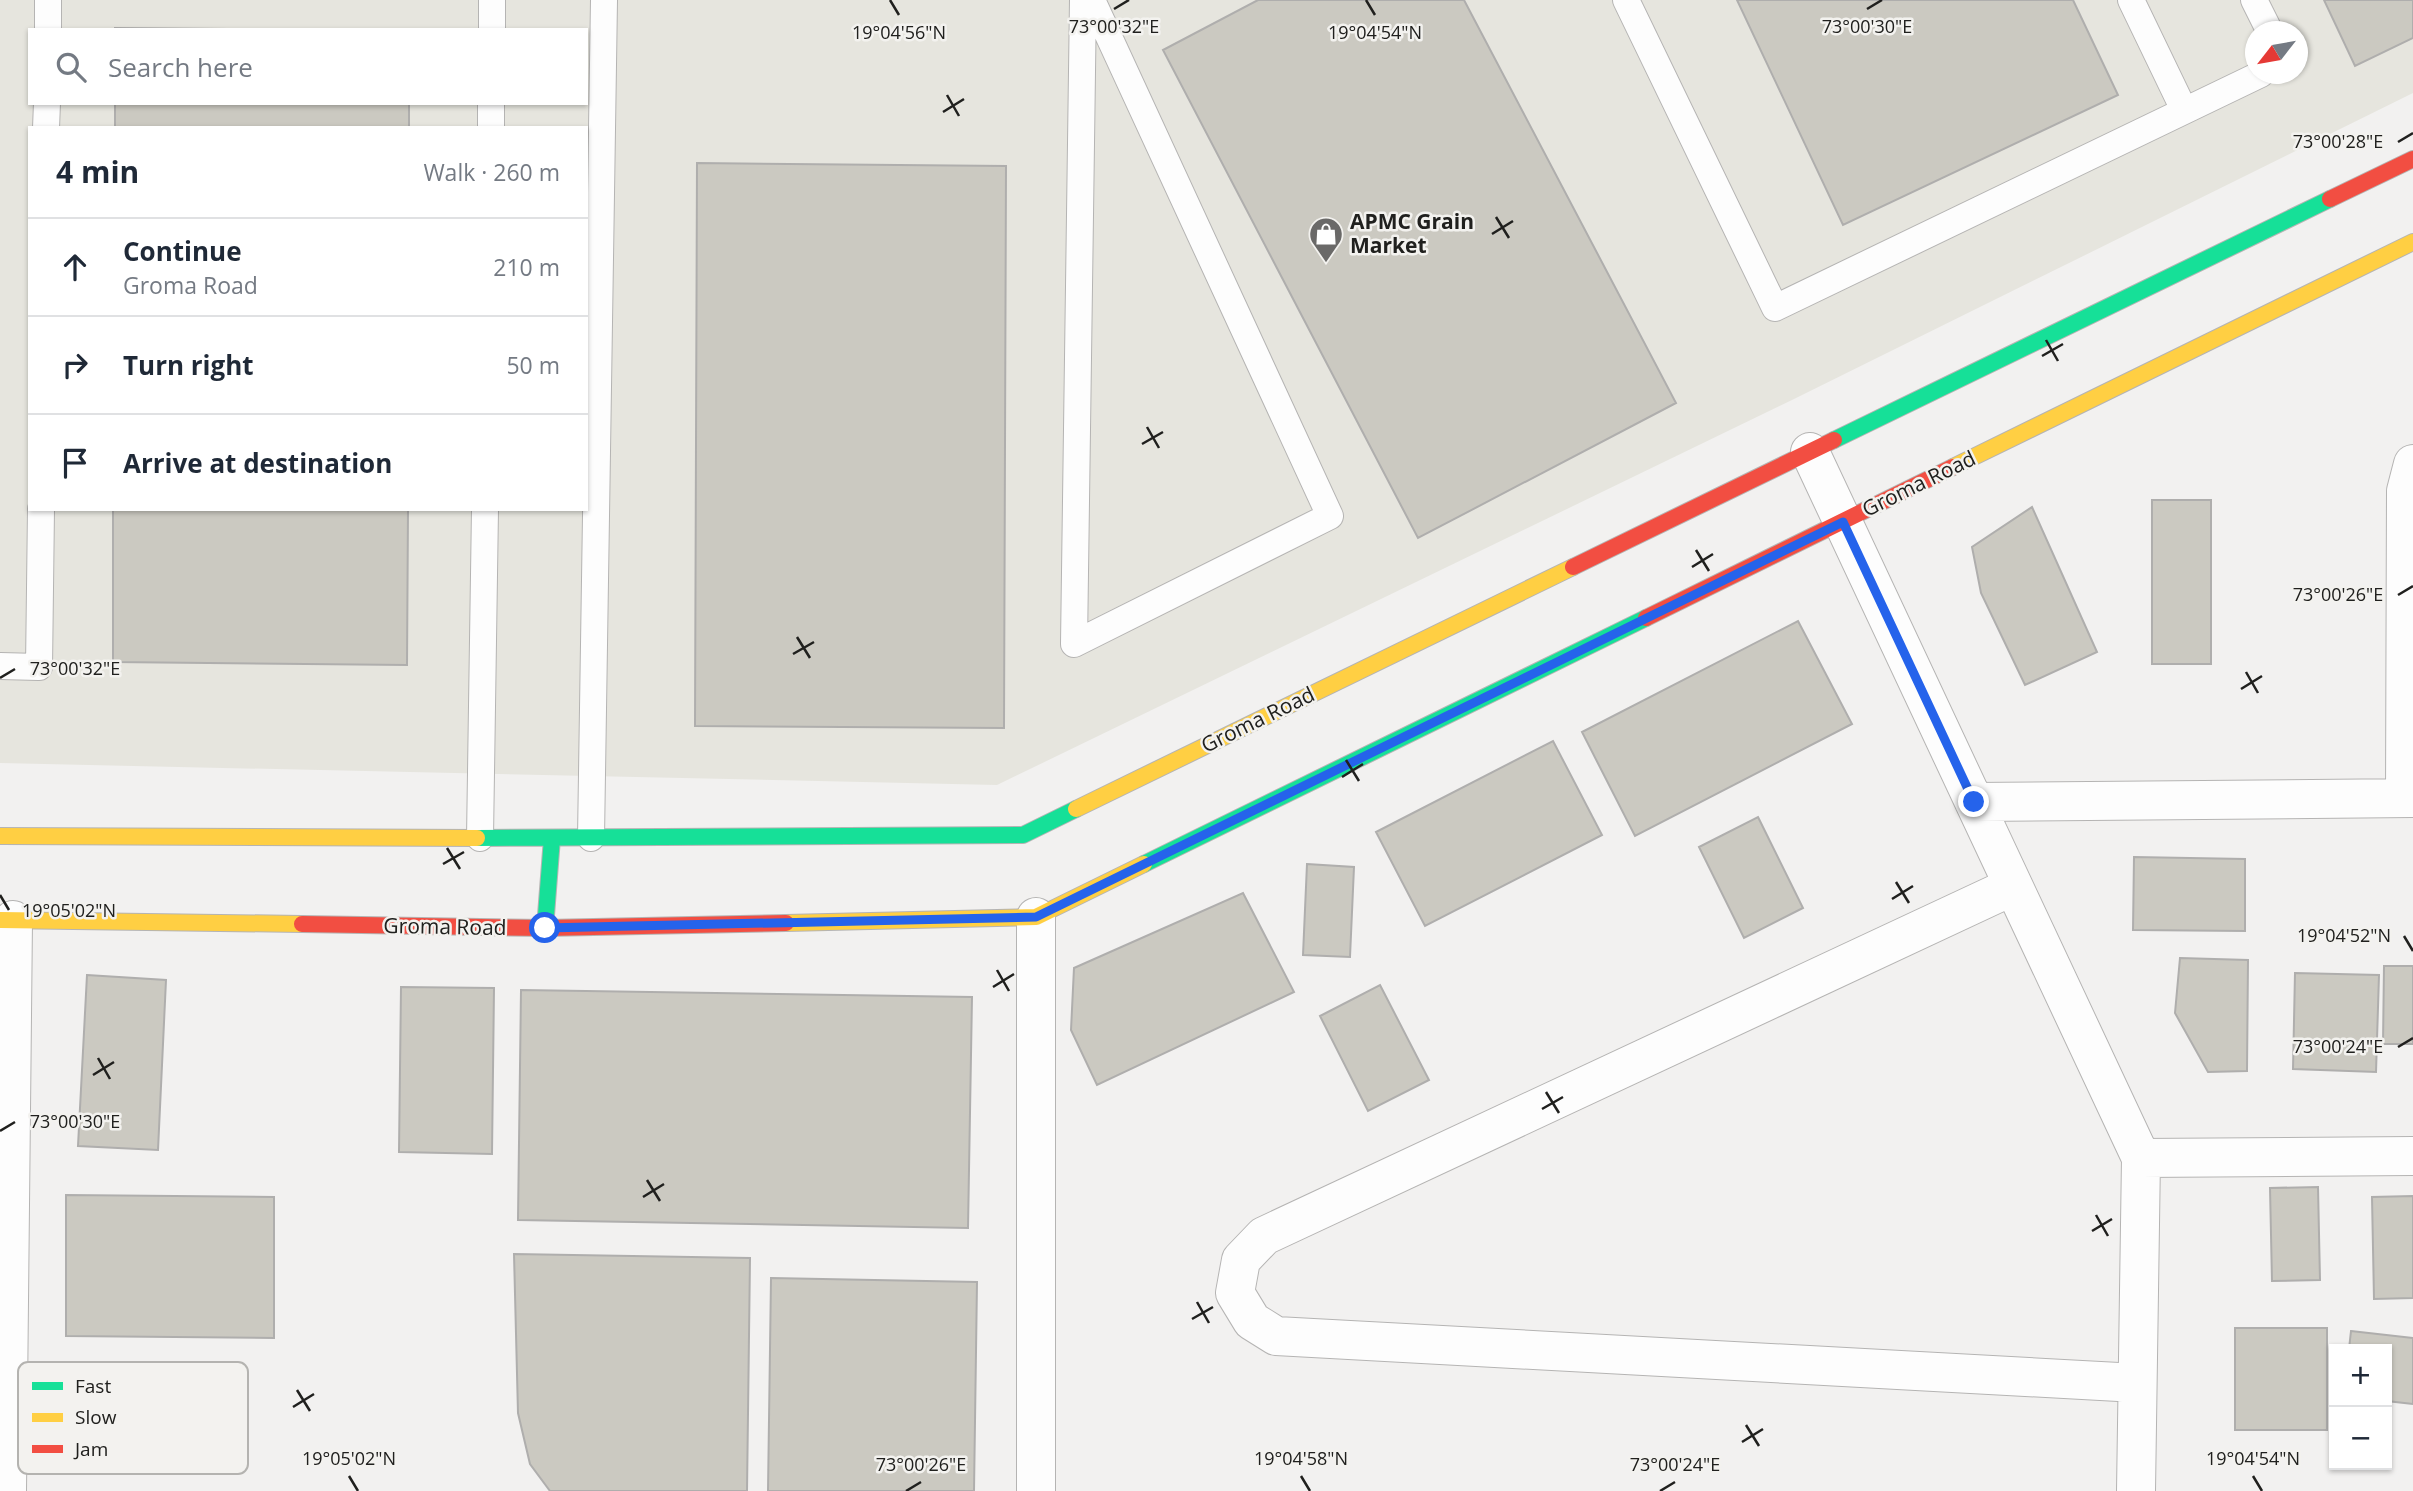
<!DOCTYPE html>
<html lang="en">
<head>
<meta charset="utf-8">
<style>
  body { margin:0; font-family:"Open Sans",sans-serif; background:#f2f2f3; color:#1f2937 }
  .controls { position:absolute; right:21px; bottom:21px; display:grid; overflow:hidden; border-radius:0px; box-shadow:0 2px 5px #0004 }
  .controls button { width:63px; height:63px; display:grid; place-items:center; padding:0; border:0; border-bottom:2px solid #e0e1e3; background:#fff; color:#1f2937; font:35px sans-serif }
  .compass { position:absolute; left:2245px; top:21px; width:63px; height:63px; border-radius:50%; background:#fff; box-shadow:0 2px 5px #0004; rotate:239deg }
  .stop { position:absolute; width:21px; height:21px; margin:-16px; border:5px solid #2563eb; border-radius:50%; background:#fff }
  .stop.end { background:#2563eb; border-color:#fff; box-shadow:0 2px 7px #0008 }
  .list { margin:0; padding:0; list-style:none }
  h2 { display:flex; justify-content:space-between; align-items:center; height:91px; margin:0; padding:0 28px; font-size:30px }
  h2 small { font-size:23px; font-weight:400; color:#747a83 }
  .list li { display:grid; grid-template-columns:46px 1fr auto; gap:21px; align-items:center; box-sizing:border-box; height:98px; padding:0 28px; border-top:2px solid #e0e1e3 }
  .list b { display:block; font-size:26px; white-space:nowrap }
  .list p { margin:0; font-size:23px; white-space:nowrap; color:#747a83 }
  .list em { font-size:23px; font-style:normal; color:#747a83 }
  .icon { flex:none; width:38px; height:38px; fill:none; stroke:currentColor; stroke-width:2; stroke-linecap:round; stroke-linejoin:round }
  .map { position:relative; flex:none; width:2413px; height:1491px; overflow:hidden }
  .search { position:absolute; background:#fff; box-shadow:0 2px 5px #0004; left:28px; top:28px; width:560px; height:77px; display:flex; align-items:center; gap:18px; box-sizing:border-box; padding:0 24px; border-radius:0px; color:#747a83; font-size:26px }
  .panel { position:absolute; background:#fff; box-shadow:0 2px 5px #0004; left:28px; top:126px; width:560px; height:385px; border-radius:0px }
  .map>svg:first-child { display:block }
  .built { fill:#e6e5de; fill-rule:evenodd }
  .building { fill:#cbc9c1; stroke:#afaead; stroke-width:2 }
  .lines { fill:none; stroke-linecap:round; stroke-linejoin:round }
  .lane-casing { stroke:#b5b4b3; stroke-width:28 }
  .street-casing { stroke:#b5b4b3; stroke-width:40 }
  .fast-casing { stroke:#b5b4b3; stroke-width:18 }
  .slow-casing { stroke:#b5b4b3; stroke-width:18 }
  .jam-casing { stroke:#b5b4b3; stroke-width:18 }
  .lane { stroke:#fdfdfd; stroke-width:26 }
  .street { stroke:#fdfdfd; stroke-width:38 }
  .fast { stroke:#16e098; stroke-width:16 }
  .slow { stroke:#ffcf43; stroke-width:16 }
  .jam { stroke:#f24e42; stroke-width:16 }
  .route { stroke:#2563eb; stroke-width:9 }
  .ticks { fill:none; stroke:#20201e; stroke-width:2.5 }
  .labels { text-anchor:middle; stroke-width:5; stroke-linejoin:round; paint-order:stroke }
  .poi-label { font-size:21px; font-weight:bold; fill:#20201e; stroke:#f3f2ef; text-anchor:start }
  .street-label { font-size:21px; fill:#20201e; stroke:#f3f2ef }
  .key { fill:#f3f2ef; stroke:#b4b3b0; stroke-width:2 }
  .key-label { font-size:19px; fill:#20201e }
  .ticks-label { font-size:18px; text-anchor:middle; fill:#20201e; stroke:#f3f2ef; stroke-width:5; stroke-linejoin:round; paint-order:stroke }
</style>
</head>
<body>
<div class="map">
<svg width="2413" height="1491" viewBox="0 0 2413 1491">
  <rect width="100%" height="100%" fill="#f2f1f0"/>
  <path class="built" d="M0,0H2413V93L1792,400L997,785L0,763ZM30,30H586V103H30ZM2256,32H2298V74H2256ZM30,128H586V509H30Z"/>
  <path class="building" d="M1258,0H1464L1676,403L1418,538L1163,50Z
    M1737,0H2073L2118,95L1843,225Z
    M2324,0H2413V38L2355,66Z
    M115,28L339,30H115Z
    M115,103H409V128H115Z
    M697,163L1006,166L1004,728L695,726Z
    M2152,500H2211V664H2152Z
    M2032,507L2097,652L2025,685L1981,593L1972,547Z
    M113,509H408L407,665L113,662Z
    M1798,621L1852,724L1635,836L1582,732Z
    M1553,741L1602,835L1425,926L1376,832Z
    M1758,817L1803,908L1744,938L1699,847Z
    M2134,857L2245,859V931L2133,930Z
    M1307,864L1354,867L1350,957L1303,955Z
    M1243,893L1294,992L1097,1085L1071,1030L1074,968Z
    M2180,958L2248,960L2247,1071L2208,1072L2175,1013Z
    M2384,966H2413V1044H2383Z
    M2295,973L2379,975L2376,1072L2293,1069Z
    M87,975L166,980L158,1150L78,1146Z
    M1380,985L1429,1080L1368,1111L1320,1016Z
    M401,987L494,988L492,1154L399,1152Z
    M521,990L972,997L968,1228L518,1220Z
    M2318,1187L2320,1280L2272,1281L2270,1188Z
    M66,1195L274,1197V1338L66,1336Z
    M2413,1196V1298L2374,1299L2372,1197Z
    M514,1254L750,1258L747,1491H550L530,1464L518,1413Z
    M771,1278L977,1282L974,1491H768Z
    M2235,1328H2327V1430H2235Z
    M2351,1331L2413,1338V1404L2387,1401V1349H2349Z"/>
  <g class="lines">
    <g class="lane-casing">
      <path id="lane" d="M1083,0L1074,644L1330,516L1092,0
        M1626,0L1775,308L2261,74
        M2131,0L2184,110
        M2254,0L2270,32
        M48,30V0
        M492,30V0
        M46,128L47,103
        M491,128V103
        M0,666L39,667L41,509
        M480,838L485,509
        M591,838L604,0"/>
    </g>
    <g class="street-casing">
      <path id="street" d="M1810,452L2141,1158L2136,1491
        M2405,798L2406,491L2413,464
        M1974,802L2413,798
        M2013,886L1264,1236L1241,1260L1235,1293L1252,1321L1276,1336L2137,1383
        M1036,917V1491
        M2141,1158L2413,1156
        M7,1491L13,920"/>
    </g>
    <g class="fast-casing">
      <path id="fast" d="M1834,440L2330,199
        M477,838L1023,835L1076,809
        M1144,864L1646,618
        M545,928L552,838"/>
    </g>
    <g class="slow-casing">
      <path id="slow" d="M1953,467L2413,242
        M1076,809L1573,567
        M0,836L477,838
        M0,920L302,924
        M786,923L1036,917L1144,864"/>
    </g>
    <g class="jam-casing">
      <path id="jam" d="M2330,199L2413,159
        M1573,567L1834,440
        M1646,618L1953,467
        M302,924L545,928L786,923"/>
    </g>
    <use href="#lane" class="lane"/>
    <use href="#street" class="street"/>
    <use href="#fast" class="fast"/>
    <use href="#slow" class="slow"/>
    <use href="#jam" class="jam"/>
  </g>
  <g class="lines">
    <path class="route" d="M545,928L1036,917L1843,522L1974,802"/>
  </g>
  <path class="ticks" d="M890,0L899,15M1366,0L1375,15M1114,9L1129,0M1867,9L1882,0M947,95L959,116M943,112L964,99M2398,142L2413,133M1496,217L1509,238M1492,234L1513,221M2046,340L2058,361M2042,356L2063,344M1147,427L1159,448M1142,444L1163,432M1696,550L1709,571M1692,567L1713,554M2398,595L2413,586M797,637L810,658M793,654L814,642M2246,672L2258,693M0,678L15,669M2241,689L2262,676M1346,760L1359,781M1342,777L1363,764M447,848L460,869M443,864L464,852M1896,882L1909,903M0,895L9,910M1892,899L1913,886M2404,936L2413,951M997,970L1009,991M993,987L1014,974M2398,1047L2413,1038M98,1058L110,1079M93,1075L114,1062M1546,1092L1559,1113M1542,1109L1563,1097M0,1131L15,1122M647,1180L660,1201M643,1197L664,1184M2096,1215L2108,1236M2092,1231L2112,1219M1197,1302L1209,1323M1192,1319L1213,1307M297,1390L310,1411M293,1407L314,1394M1746,1425L1759,1446M1742,1442L1763,1429M349,1476L358,1491M1301,1476L1310,1491M2253,1476L2262,1491M906,1491L921,1482M1660,1491L1675,1482"/>
  <defs>
    <g id="shop-pin" transform="scale(1.75)"><path d="M0 17L-7.5 6A9.5 9.5 0 1 1 7.5 6Z" fill="#6a6968" stroke="#f3f2ef"/><path d="M-5-2.5h2.3a2.7 3.5 0 0 1 5.4 0H5L5.5 6h-11ZM-1.5-2.5h3a1.5 2.3 0 0 0-3 0Z" fill="#fff"/></g>
  </defs>
  <g fill-rule="evenodd">
    <use href="#shop-pin" x="1326" y="234"/>
  </g>
  <g class="labels">
    <g class="poi-label">
      <text x="1350" y="229">APMC Grain<tspan x="1350" dy="24">Market</tspan></text>
    </g>
    <g class="street-label">
      <text transform="translate(1919 484) rotate(-26)" y="7">Groma Road</text>
      <text transform="translate(1258 720) rotate(-26)" y="7">Groma Road</text>
      <text transform="translate(445 927) rotate(1)" y="7">Groma Road</text>
    </g>
  </g>
  <rect x="18" y="1362" width="230" height="112" rx="10" class="key"/>
  <rect x="32" y="1382" width="31" height="8" fill="#16e098"/>
  <rect x="32" y="1413" width="31" height="9" fill="#ffcf43"/>
  <rect x="32" y="1445" width="31" height="8" fill="#f24e42"/>
  <g class="key-label">
    <text x="75" y="1393">Fast</text>
    <text x="75" y="1424">Slow</text>
    <text x="75" y="1456">Jam</text>
  </g>
  <g class="ticks-label">
    <text x="1114" y="33">73°00'32"E</text>
    <text x="1867" y="33">73°00'30"E</text>
    <text x="899" y="39">19°04'56"N</text>
    <text x="1375" y="39">19°04'54"N</text>
    <text x="2338" y="148">73°00'28"E</text>
    <text x="2338" y="601">73°00'26"E</text>
    <text x="75" y="675">73°00'32"E</text>
    <text x="69" y="917">19°05'02"N</text>
    <text x="2344" y="942">19°04'52"N</text>
    <text x="2338" y="1053">73°00'24"E</text>
    <text x="75" y="1128">73°00'30"E</text>
    <text x="349" y="1465">19°05'02"N</text>
    <text x="1301" y="1465">19°04'58"N</text>
    <text x="2253" y="1465">19°04'54"N</text>
    <text x="921" y="1471">73°00'26"E</text>
    <text x="1675" y="1471">73°00'24"E</text>
  </g>
</svg>
<div class="controls">
<button>+</button>
<button>−</button>
</div>
<svg class="compass" viewBox="-18 -18 36 36"><path d="M0-13l5 13h-10z" fill="#e53935"/><path d="M0 13l5-13h-10z" fill="#747a83"/></svg>
<div class="stop" style="left:545px;top:928px"></div>
<div class="stop end" style="left:1974px;top:802px"></div>
<div class="search"><svg class="icon" aria-label="search" viewBox="0 0 24 24"><circle cx="10" cy="10" r="6"/><path d="M15 15l6 6"/></svg>Search here</div>
<section class="panel">
<h2>4 min<small>Walk · 260 m</small></h2>
<ul class="list">
<li><svg class="icon" aria-label="ahead" viewBox="0 0 24 24"><path d="M12 20V5M6 11l6-6 6 6"/></svg><div><b>Continue</b><p>Groma Road</p></div><em>210 m</em></li>
<li><svg class="icon" aria-label="right" viewBox="0 0 24 24"><path d="M7 20v-9h11M14 6l5 5-5 5"/></svg><div><b>Turn right</b></div><em>50 m</em></li>
<li><svg class="icon" aria-label="arrive" viewBox="0 0 24 24"><path d="M6 21V4h12l-3 4 3 4H6"/></svg><div><b>Arrive at destination</b></div></li>
</ul>
</section>
</div>
</body>
</html>
